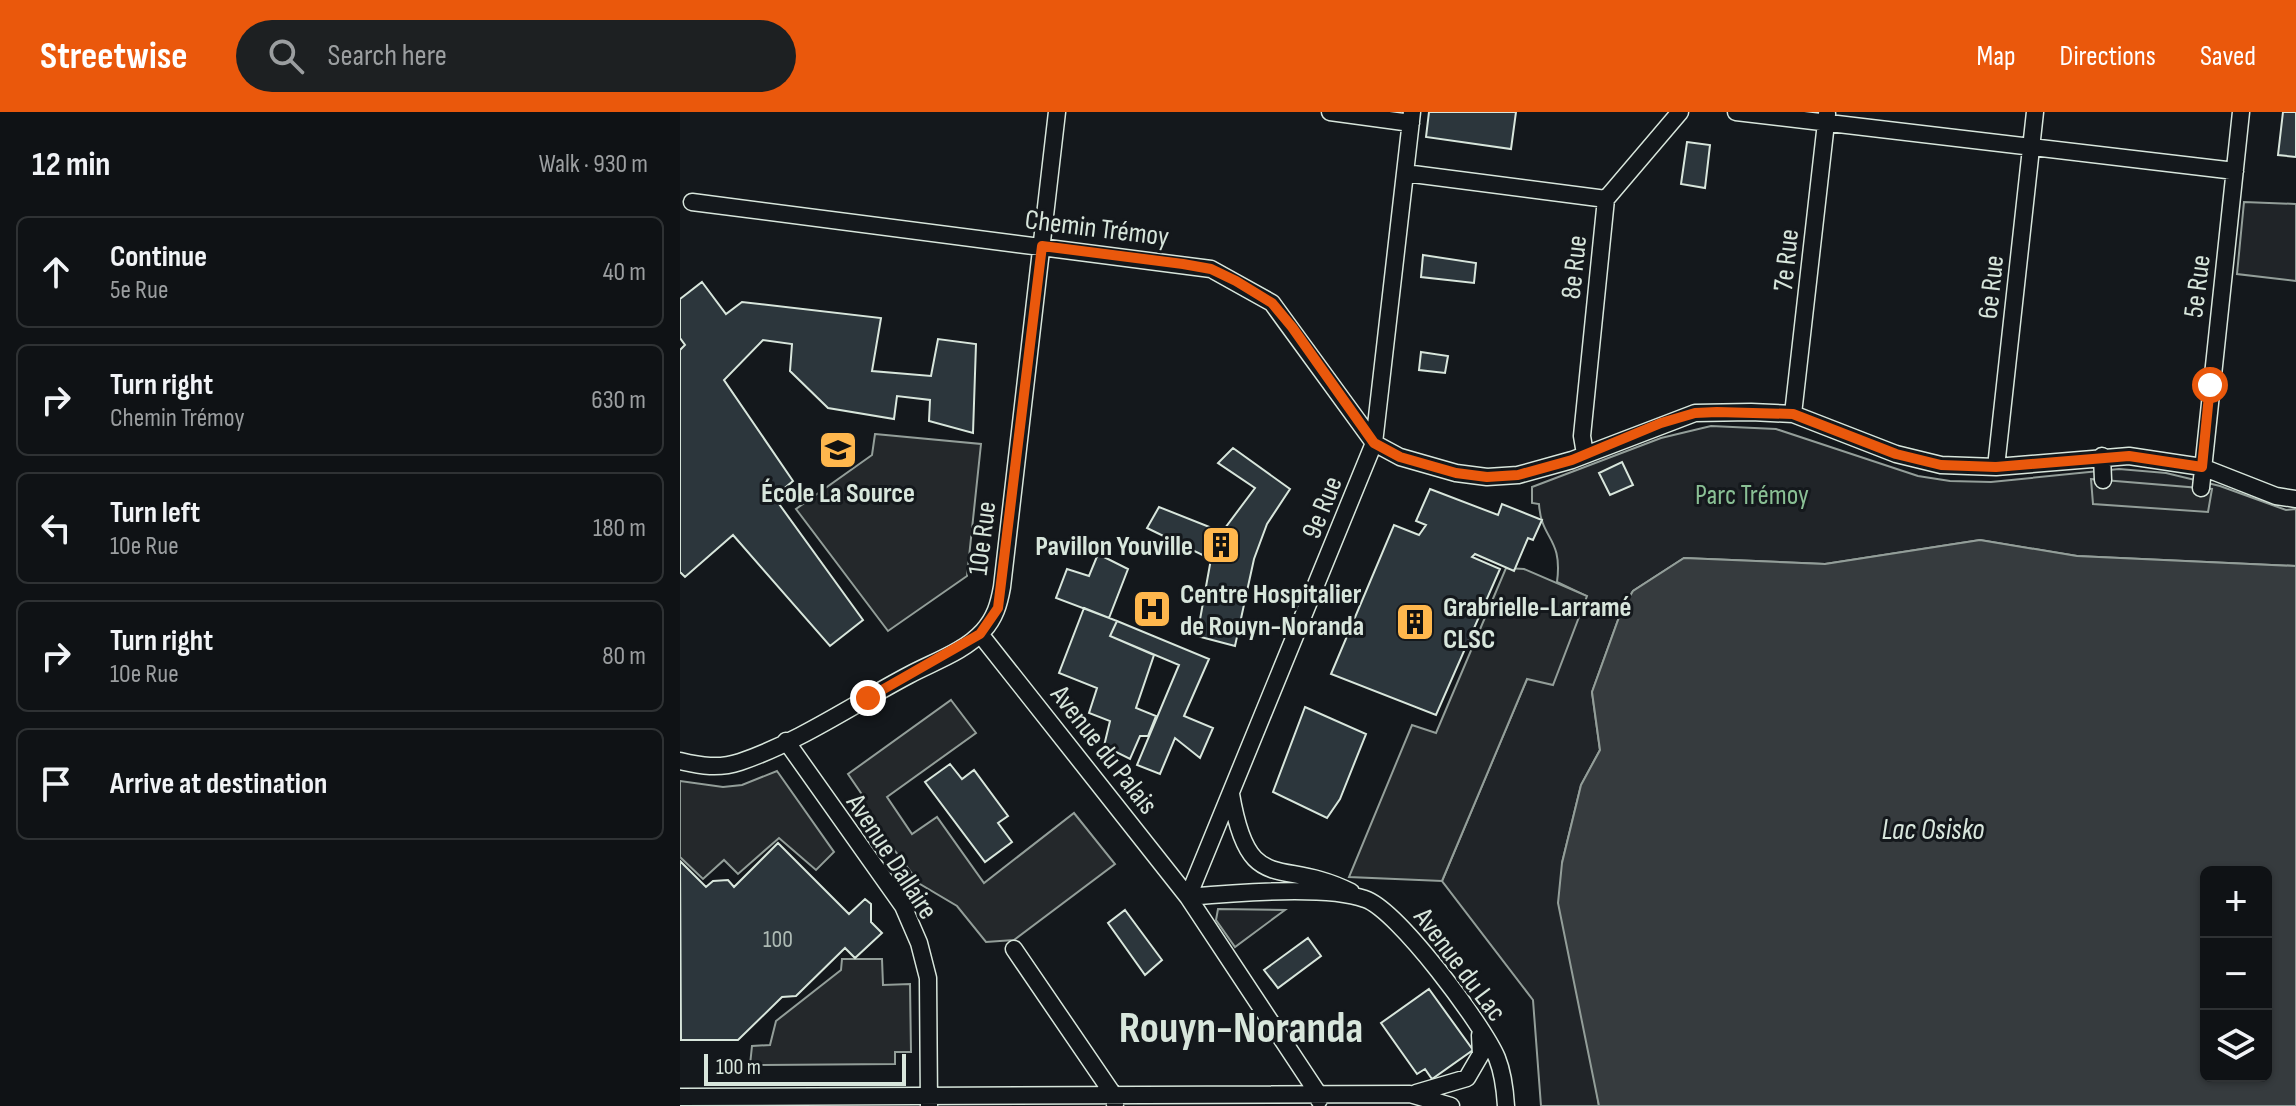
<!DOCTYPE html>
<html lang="en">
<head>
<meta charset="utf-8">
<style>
  body { margin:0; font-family:"Sofia Sans Condensed",sans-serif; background:#1d2022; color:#f1f3f6 }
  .controls { position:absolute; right:24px; bottom:24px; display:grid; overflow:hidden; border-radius:12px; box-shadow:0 2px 6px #0004 }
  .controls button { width:72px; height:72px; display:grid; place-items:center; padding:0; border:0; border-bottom:2px solid #2f3234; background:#0f1215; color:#f1f3f6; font:40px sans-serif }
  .scale { position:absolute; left:24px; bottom:20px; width:202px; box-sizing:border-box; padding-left:8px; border:4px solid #d8e6dc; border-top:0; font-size:22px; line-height:28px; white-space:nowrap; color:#d8e6dc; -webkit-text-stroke:6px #14181c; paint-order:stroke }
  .stop { position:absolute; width:24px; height:24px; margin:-18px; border:6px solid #ea580c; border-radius:50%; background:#fff }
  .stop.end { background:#ea580c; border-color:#fff; box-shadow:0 2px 8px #0008 }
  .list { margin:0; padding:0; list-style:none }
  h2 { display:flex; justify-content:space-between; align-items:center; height:104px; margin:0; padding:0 32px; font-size:34px }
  h2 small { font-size:26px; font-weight:400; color:#9b9ea0 }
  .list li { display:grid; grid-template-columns:52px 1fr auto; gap:24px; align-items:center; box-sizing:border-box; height:112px; margin:0 16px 16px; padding:0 16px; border:2px solid #2f3234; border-radius:12px }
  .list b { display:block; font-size:30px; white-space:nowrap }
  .list p { margin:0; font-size:26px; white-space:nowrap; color:#9b9ea0 }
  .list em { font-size:26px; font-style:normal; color:#9b9ea0 }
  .icon { flex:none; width:44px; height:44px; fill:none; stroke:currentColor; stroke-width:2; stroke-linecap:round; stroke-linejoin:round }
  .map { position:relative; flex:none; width:1616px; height:994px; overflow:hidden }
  header { display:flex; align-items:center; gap:48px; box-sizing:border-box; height:112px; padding:0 40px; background:#ea580c; color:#fff }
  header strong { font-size:38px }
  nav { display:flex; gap:44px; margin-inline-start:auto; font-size:28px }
  .search { width:560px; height:72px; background:#1d2022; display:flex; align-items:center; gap:20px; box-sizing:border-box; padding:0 28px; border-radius:44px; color:#9b9ea0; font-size:30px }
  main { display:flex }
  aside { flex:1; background:#0f1215 }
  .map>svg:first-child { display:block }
  .green { fill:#202428; stroke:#939e99; stroke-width:2 }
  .parking { fill:#24282b; stroke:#939e99; stroke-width:2 }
  .water { fill:#363b3e; stroke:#939e99; stroke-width:2; fill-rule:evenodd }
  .building { fill:#2c363c; stroke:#d8e6dc; stroke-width:2 }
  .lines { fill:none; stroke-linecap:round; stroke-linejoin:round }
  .minor-casing { stroke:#d8e6dc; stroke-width:19 }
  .minor { stroke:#14181c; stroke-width:16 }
  .route { stroke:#ea580c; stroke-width:10 }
  .labels { text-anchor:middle; stroke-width:6; stroke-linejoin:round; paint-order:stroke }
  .number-label { font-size:24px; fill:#adbab4 }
  .street-label { font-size:28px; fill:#d8e6dc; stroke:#14181c }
  .poi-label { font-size:28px; font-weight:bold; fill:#d8e6dc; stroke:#14181c; text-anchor:start }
  .park-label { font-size:28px; fill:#8ac095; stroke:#14181c }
  .water-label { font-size:30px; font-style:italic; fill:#d8e6dc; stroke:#14181c }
  .town-label { font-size:44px; font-weight:bold; fill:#d8e6dc; stroke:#14181c }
</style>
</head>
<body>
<header>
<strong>Streetwise</strong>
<div class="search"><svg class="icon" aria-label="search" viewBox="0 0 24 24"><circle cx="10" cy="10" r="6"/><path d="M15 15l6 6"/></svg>Search here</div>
<nav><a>Map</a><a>Directions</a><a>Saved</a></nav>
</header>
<main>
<aside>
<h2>12 min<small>Walk · 930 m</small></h2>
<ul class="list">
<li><svg class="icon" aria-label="ahead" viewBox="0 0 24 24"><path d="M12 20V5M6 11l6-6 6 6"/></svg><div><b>Continue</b><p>5e Rue</p></div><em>40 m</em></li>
<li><svg class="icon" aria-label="right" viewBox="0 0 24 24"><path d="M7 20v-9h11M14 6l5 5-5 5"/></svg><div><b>Turn right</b><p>Chemin Trémoy</p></div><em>630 m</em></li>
<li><svg class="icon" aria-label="left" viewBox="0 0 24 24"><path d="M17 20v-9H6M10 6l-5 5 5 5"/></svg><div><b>Turn left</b><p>10e Rue</p></div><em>180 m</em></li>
<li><svg class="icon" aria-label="right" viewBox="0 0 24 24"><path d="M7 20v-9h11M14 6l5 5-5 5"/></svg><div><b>Turn right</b><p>10e Rue</p></div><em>80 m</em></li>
<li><svg class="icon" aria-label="arrive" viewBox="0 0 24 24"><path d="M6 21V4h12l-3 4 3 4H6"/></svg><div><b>Arrive at destination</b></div></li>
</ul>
</aside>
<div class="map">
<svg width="1616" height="994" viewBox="0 0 1616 994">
  <rect width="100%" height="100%" fill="#14181c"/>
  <path class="green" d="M1564,90L1616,92V169L1557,162Z
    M1031,314L1096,317L1238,364L1270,369L1311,370L1439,357L1486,361L1540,374L1606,398L1616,397V454L1397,444L1300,428L1145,452L1004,446L953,479L942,497L912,580L920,638L901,673L882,751L919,994H861L853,888L762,769L847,567L906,484L877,470C883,425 861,428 859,392L852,391V375L981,326Z
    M538,797L605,798L555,835L536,808Z"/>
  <path class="parking" d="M195,322L301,332L287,464L208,519L116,397L192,343Z
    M1411,367L1532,377L1528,400L1413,392Z
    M826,456L844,457L907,484L873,573L847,567L762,769L669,765L732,613L756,621Z
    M271,588L296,621L207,685L232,722L257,705L304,771L394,701L435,752L334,828L306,830L277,794L240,772L182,695L183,684L168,662Z
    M97,659L154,740L136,758L99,726L58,762L44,748L23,767L0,745V669L43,675L62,673Z
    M162,847H202L203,873L230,872L231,940H215V952L70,953L72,934L90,933L96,909L161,858Z"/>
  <path class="water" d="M1300,428L1397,444L1616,454V994H919L878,791L882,751L901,673L920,638L912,580L942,497L953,479L1004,446L1145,452ZM1586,760V964H1526V760Z"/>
  <path class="building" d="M749,0H836L831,37L746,25Z
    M749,0H836L831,37L746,25Z
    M1603,0H1616V45L1598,43Z
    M1007,30L1030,33L1025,76L1001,72Z
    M743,143L796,151L794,171L741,165Z
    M22,170L46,202L62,190L201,206L192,259L251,264L258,227L296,232L293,321L249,309L250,288L217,284L214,307L148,296L110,259L112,232L83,228L44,268L113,369L94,385L183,508L150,534L53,423L5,465L0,460V238L5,233L0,226V187Z
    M741,240L768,244L765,261L739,258Z
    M553,336L610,377L587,412L574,447L555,534L517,524L531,447L467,416L479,395L542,420L575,376L538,351Z
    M942,350L953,373L930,383L919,361Z
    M750,377L818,403L822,392L862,408L853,428L848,426L834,459L795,442L792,445L820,457L756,603L651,562L714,413L739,423L746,413L736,409Z
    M418,442L448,457L429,506L376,486L387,457L409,464Z
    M404,496L437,509L430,524L474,543L456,596L476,604L468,624H460L450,647L424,634L430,609L409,601L417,576L379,561Z
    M437,509L529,547L504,604L533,616L520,646L495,626L480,662L457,653L499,553L430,524Z
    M625,595L686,622L660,687L647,706L593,680Z
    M270,652L282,667L294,658L328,704L318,711L332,730L305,750L245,670Z
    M98,731L169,802L185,787L191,792V810L202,821L175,846L165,836L116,884L102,885L58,928H1L0,749L26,775L33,769L48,768L54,775Z
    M445,798L482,848L465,863L428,811Z
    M628,826L641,844L598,876L584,858Z
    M749,877L793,938L752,967L745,957L737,962L701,911Z"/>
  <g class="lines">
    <g class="minor-casing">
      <path id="minor" d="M650,0L731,11
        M1056,0L1555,59
        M725,61L926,87
        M12,90L531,157L592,191L694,331L720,345L776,361L807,365L838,363L892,348L1015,301L1071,300L1113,302L1216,342L1261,353L1316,355L1449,344L1522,355L1596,384L1616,387
        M1113,302L1147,2
        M905,342L902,324L926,87L1000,0
        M1422,344L1423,368
        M1316,355L1355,0
        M1521,376L1561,0
        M300,522L508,785L639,983V988
        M106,629L223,794L239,831L248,866L249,994
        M0,649C21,654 39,657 60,650C119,630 174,592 229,563C253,550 284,540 303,519C315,506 319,492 322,475L377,0
        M551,682C569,787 600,744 671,780
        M508,785L694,331L732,0
        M508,785C551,781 647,773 685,787C718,798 803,913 817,946C823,961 825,978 826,994
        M334,837L435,985V992
        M736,981L787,966L801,942L800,923
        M0,985L730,982L771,994"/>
    </g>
    <use href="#minor" class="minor"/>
  </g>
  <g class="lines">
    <path class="route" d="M188,586L300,522L318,496L362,134L503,152L531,157L556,169L592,191L612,215L694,331L720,345L776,361L807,365L838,363L892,348L981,311L1015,301L1037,300L1113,302L1216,342L1261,353L1316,355L1449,344L1522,355L1530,273"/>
  </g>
  <defs>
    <g id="school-square" transform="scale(2)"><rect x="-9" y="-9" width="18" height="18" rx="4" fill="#ffb74d" stroke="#14181c"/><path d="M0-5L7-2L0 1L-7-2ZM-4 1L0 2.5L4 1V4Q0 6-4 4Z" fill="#111"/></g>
    <g id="building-square" transform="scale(2)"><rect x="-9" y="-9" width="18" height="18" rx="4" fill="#ffb74d" stroke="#14181c"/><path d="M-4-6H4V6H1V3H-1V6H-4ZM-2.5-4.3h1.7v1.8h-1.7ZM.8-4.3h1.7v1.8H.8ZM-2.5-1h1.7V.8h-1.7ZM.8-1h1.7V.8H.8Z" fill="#111"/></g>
    <g id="hospital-square" transform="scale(2)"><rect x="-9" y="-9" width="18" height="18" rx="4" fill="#ffb74d" stroke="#14181c"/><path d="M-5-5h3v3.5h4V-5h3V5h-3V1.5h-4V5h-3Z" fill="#111"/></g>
  </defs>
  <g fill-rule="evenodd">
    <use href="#school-square" x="158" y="338"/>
    <use href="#building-square" x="541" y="433"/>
    <use href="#hospital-square" x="472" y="497"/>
    <use href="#building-square" x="735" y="510"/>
  </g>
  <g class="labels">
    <g class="number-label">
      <text x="98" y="835">100</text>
    </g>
    <g class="street-label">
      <text transform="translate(417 115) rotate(7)" y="10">Chemin Trémoy</text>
      <text transform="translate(1105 148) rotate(-84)" y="10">7e Rue</text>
      <text transform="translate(893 155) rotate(-84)" y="10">8e Rue</text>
      <text transform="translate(1516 174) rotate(-83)" y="10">5e Rue</text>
      <text transform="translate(1310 175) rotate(-84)" y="10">6e Rue</text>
      <text transform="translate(641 395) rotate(-68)" y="10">9e Rue</text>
      <text transform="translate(301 426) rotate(-83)" y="10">10e Rue</text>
      <text transform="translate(425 637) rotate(52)" y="10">Avenue du Palais</text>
      <text transform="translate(213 744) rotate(57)" y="10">Avenue Dallaire</text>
      <text transform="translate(781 852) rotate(53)" y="10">Avenue du Lac</text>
    </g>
    <g class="poi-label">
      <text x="158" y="390" text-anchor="middle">École La Source</text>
      <text x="513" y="443" text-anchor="end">Pavillon Youville</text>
      <text x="500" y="491">Centre Hospitalier<tspan x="500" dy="32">de Rouyn-Noranda</tspan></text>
      <text x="763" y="504">Grabrielle-Larramé<tspan x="763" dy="32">CLSC</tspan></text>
    </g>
    <g class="park-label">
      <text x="1072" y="392">Parc Trémoy</text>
    </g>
    <g class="water-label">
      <text x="1253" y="727">Lac Osisko</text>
    </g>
    <g class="town-label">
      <text x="561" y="930">Rouyn-Noranda</text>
    </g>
  </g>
</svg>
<div class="controls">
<button>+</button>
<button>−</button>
<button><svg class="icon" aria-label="layers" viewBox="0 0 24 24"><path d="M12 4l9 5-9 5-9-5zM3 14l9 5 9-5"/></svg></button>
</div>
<div class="scale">100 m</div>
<div class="stop" style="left:1530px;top:273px"></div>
<div class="stop end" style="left:188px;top:586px"></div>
</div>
</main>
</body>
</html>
